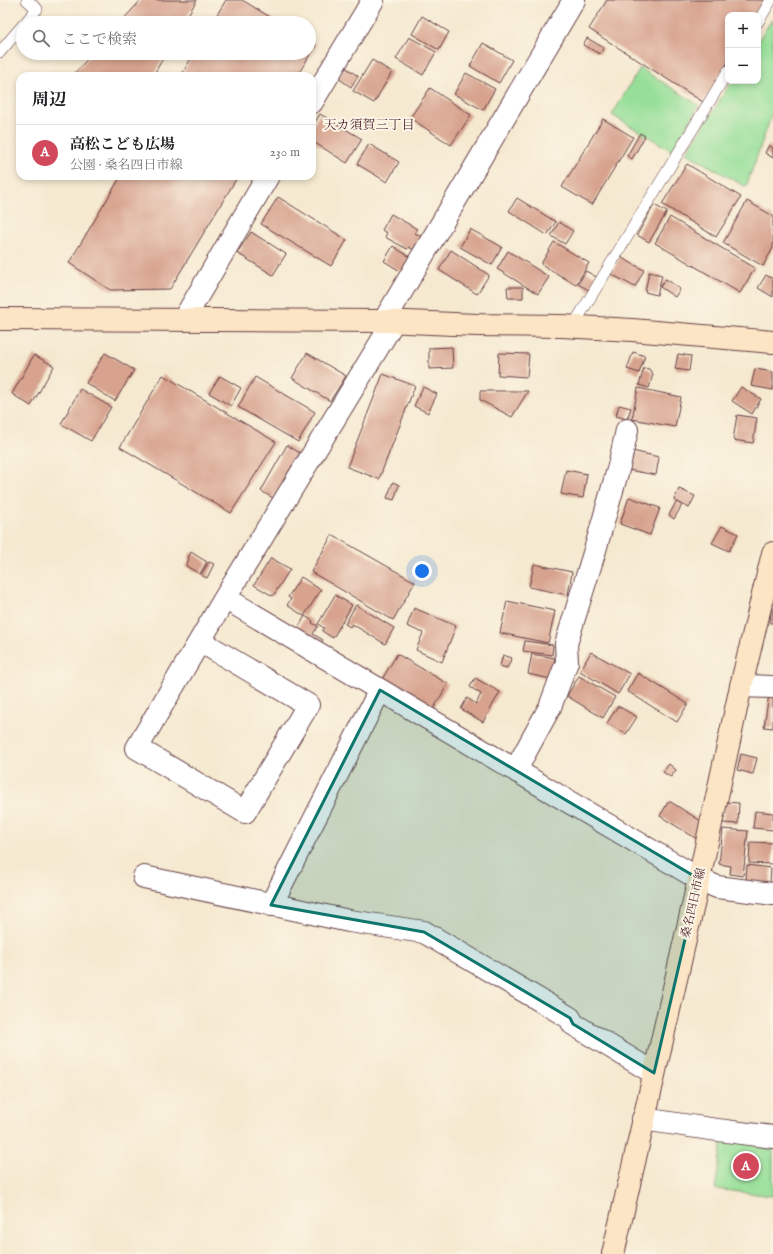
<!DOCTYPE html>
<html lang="ja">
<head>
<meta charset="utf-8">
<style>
  body { margin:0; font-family:"IM FELL English","Noto Serif JP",serif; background:#f6f6f6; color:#202124 }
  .controls { position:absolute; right:12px; top:12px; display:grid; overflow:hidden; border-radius:8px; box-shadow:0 2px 6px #0003 }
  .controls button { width:36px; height:36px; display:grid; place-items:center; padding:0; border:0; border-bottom:1px solid #e0e0e0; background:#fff; color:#202124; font:20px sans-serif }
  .you { position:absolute; left:422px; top:571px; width:14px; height:14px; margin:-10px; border:3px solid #fff; border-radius:50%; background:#1a73e8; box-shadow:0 0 0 6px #1a73e833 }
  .badge { display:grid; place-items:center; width:26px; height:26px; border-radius:50%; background:#d1495b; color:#fff; font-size:13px; font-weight:700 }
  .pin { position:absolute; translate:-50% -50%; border:2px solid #fff; box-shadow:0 1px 4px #0006 }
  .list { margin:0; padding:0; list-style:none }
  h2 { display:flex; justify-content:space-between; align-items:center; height:52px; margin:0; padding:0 16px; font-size:17px }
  h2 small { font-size:13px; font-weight:400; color:#757577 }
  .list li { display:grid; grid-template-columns:26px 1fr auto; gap:12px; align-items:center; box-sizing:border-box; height:56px; padding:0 16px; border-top:1px solid #e0e0e0 }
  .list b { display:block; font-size:15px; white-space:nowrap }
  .list p { margin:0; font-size:13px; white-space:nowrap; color:#757577 }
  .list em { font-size:13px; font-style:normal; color:#757577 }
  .icon { flex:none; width:22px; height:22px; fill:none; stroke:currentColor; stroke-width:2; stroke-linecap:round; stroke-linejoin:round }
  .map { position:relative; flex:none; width:773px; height:1254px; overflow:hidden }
  .search { position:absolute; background:#fff; box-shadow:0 2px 6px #0003; left:16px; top:16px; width:300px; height:44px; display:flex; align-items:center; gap:10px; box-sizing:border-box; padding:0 14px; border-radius:22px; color:#757577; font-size:15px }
  .panel { position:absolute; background:#fff; box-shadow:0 2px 6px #0003; left:16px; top:72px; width:300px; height:108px; border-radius:12px }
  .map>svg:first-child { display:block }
  .green { fill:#97df99; stroke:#707f62 }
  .building { fill:#d7a38e }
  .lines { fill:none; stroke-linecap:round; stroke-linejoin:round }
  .lane-casing { stroke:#643d44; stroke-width:12 }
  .street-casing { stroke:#643d44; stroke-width:24 }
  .secondary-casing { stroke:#643d44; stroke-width:24 }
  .lane { stroke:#fff; stroke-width:11 }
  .street { stroke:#fff; stroke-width:22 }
  .secondary { stroke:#fce5c4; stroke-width:22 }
  .marked { fill:#0f766e; fill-opacity:0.2; stroke:#0f766e; stroke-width:3; stroke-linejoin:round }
  .labels { text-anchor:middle; stroke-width:4; stroke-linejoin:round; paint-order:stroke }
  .street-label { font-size:12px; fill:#4a1f2b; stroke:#fcf5e5 }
  .neighbourhood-label { font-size:13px; fill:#4a1f2b; stroke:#fcf5e5 }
</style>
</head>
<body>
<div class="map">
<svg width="773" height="1254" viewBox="0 0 773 1254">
  <rect width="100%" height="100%" fill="#fcf5e5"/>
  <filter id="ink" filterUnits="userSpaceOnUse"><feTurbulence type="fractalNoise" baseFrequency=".025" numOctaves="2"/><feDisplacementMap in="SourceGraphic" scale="8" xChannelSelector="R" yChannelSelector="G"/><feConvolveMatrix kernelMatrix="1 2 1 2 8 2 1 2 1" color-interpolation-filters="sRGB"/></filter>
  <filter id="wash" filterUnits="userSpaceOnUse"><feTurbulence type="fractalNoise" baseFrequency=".012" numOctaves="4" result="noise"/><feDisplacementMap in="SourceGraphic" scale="16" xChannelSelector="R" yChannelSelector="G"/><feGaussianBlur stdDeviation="0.9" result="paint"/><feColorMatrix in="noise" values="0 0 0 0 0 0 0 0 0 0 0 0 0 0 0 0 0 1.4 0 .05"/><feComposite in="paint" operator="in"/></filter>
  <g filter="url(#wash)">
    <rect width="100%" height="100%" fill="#f5e9d0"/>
    <path class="green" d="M773,18V111L746,187L686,153L732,81H758V41Z
      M640,68L699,105L672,151L612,115Z
      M723,1136L773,1142V1196L715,1189Z"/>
    <g id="blocks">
      <path class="building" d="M141,0H197L183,23H120Z
        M226,0H242L280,23H212Z
        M607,0H765L756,15H728V62L703,102L589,29Z
        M422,16L449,32L439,50L412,34Z
        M409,37L436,52L423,75L396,59Z
        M587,38L604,48L600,54L583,45Z
        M309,40L316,45L297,76H181L194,53H309Z
        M483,43L512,60L499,83L470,66Z
        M93,53H166L153,76H72Z
        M372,60L392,72L374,103L353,91Z
        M345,67L358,76L351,87L338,78Z
        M466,73L495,89L483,110L454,94Z
        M430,88L471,115L451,145L410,118Z
        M320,114L362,139L347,163L312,141V127Z
        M603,119L633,137L592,205L562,187Z
        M640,133L645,136L632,159L627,156Z
        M369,144L399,162L387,182L357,164Z
        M769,145L773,148V158L765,153Z
        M687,164L741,197L716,237L662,204Z
        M121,176H238L170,289L110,290L69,263Z
        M278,197L347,240L331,266L261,224Z
        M517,198L556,222L547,235L509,211Z
        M747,201L773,216V248L763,266L723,243Z
        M654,205L667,212L649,242L637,235Z
        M391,214L417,229L415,233L426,239L419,253L409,247L407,249L385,237L387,233L382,230Z
        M670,217L755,268L740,293L655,243Z
        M559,222L573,231L565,244L551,236Z
        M470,229L502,247L492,265L460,247Z
        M251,232L286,254L273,275L237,253Z
        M554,242L589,263L576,285L541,264Z
        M393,246L414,260L405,274L384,261Z
        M451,250L489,275L477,294L439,270Z
        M508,251L549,277L538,294L497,269Z
        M620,257L644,270L635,287L611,274Z
        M586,271L600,279L592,292L578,284Z
        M649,272L662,275L657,295L645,292Z
        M766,275L773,279V297L758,288Z
        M666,279L680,289L675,297L660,287Z
        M507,287H523V298H508Z
        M452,347L453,368L429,369V348Z
        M633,352L645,356L639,373L627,369Z
        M105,353L134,370L115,401L86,383Z
        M307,353L346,376L330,401L292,378Z
        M499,353L529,354L527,377L498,375Z
        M678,354L691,356L689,371L675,369Z
        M34,355L54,366L31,406L12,394Z
        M644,368L649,369L653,374L649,388L639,385Z
        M755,369L773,372V390L751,386Z
        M383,374L415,386L379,479L347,467Z
        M163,375L276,442L231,513L120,447Z
        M220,376L241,388L231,406L209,393Z
        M255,377L315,412L298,442L238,407Z
        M423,387L437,394L428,413L414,406Z
        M741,387L761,399L752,414L732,401Z
        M638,388L681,397L675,427L632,419Z
        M80,389L111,407L91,441L61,424Z
        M480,391H528L512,417L480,400Z
        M619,405L631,408L627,419L616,416Z
        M737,415L757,418L753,443L733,440Z
        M287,445L300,453L273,498L261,491Z
        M632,451L659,457L656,475L628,470Z
        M566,470L587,474L583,498L561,494Z
        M393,482L399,485L394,500L387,498Z
        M679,489L695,496L689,508L674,500Z
        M629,497L660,508L650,535L620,524Z
        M676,502L682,505L674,519L669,515Z
        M722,526L738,534L729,551L712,543Z
        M332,535L415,582L393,620L311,572Z
        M191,552L207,562L200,574L186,566L189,559L188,558Z
        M271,558L290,569L273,596L254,585Z
        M209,562L214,564L207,578L201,575Z
        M534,564L572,572L568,595L529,587Z
        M301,577L321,590L304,616L287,605L291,599L288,597Z
        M335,595L352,605L333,638L322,631L324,628L318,624Z
        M772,599H773V623H770Z
        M507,601L555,611L548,643L500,633Z
        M356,605L394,628L385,644L352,624L350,627L345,624Z
        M414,608L456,626L442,662L416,650L423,633L407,626Z
        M305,616L313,621L312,623L318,626L313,634L323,640L319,646L296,632Z
        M525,641L553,645L552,655L523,651Z
        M591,652L630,674L618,694L580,671Z
        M397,654L448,684L432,711L381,681Z
        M532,654L555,658L551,679L528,674Z
        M503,655L512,658L507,668L500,666Z
        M638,673L688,704L677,722L627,691Z
        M579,676L615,697L603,718L567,696Z
        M475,678L500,692L483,722L461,709L467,698L476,704L481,694L470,687Z
        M769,694L773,695V728L764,727Z
        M618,706L637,717L626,734L607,723Z
        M741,754L757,758L753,774L737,770Z
        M669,764L676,770L671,777L663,772Z
        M669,801L701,821L697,839L660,816Z
        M724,802L739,803L738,824L723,823Z
        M755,811L773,813V830L753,828Z
        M723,829L748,831L743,876L730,874L731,866L719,864Z
        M750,842L773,843V864L749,863Z
        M747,865L771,868L770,884L746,881Z"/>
    </g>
  </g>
  <g filter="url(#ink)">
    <use href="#blocks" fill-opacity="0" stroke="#643d44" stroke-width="1"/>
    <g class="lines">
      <g class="lane-casing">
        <path id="lane" d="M758,22L771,0
          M25,23L37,9L27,0
          M0,52L23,25
          M573,326L728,71"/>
      </g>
      <g class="street-casing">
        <path id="street" d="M312,102L373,0
          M184,319L268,176
          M384,321L574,0
          M225,598L699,879L717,887L773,894
          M200,641L308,705L245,812L137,748L225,598L394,321
          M741,686L773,687
          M518,772L521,760L550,707L567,662L566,644L595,550L619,466L627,430
          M144,877L349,921L424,932L570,1018L573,1024L654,1073
          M271,905L380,690
          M643,1119L710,1129L773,1137"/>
      </g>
      <g class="secondary-casing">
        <path id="secondary" d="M0,319L384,321L477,325L562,326L632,330L773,342
          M613,1254L699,879L741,686L773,553"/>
      </g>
      <use href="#lane" class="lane"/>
      <use href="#street" class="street"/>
      <use href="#secondary" class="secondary"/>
    </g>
  </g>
  <path class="marked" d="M380,690L699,879L654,1073L573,1024L570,1018L424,932L271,905Z"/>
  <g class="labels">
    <g class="street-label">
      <text transform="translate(693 903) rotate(-77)" y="4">桑名四日市線</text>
    </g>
    <g class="neighbourhood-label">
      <text x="369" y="129">天カ須賀三丁目</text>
    </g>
  </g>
</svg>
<div class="controls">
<button>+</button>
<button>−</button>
</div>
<div class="you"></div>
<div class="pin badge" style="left:746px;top:1166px">A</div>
<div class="search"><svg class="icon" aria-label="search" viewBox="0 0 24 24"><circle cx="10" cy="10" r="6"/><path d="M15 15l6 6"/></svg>ここで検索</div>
<section class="panel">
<h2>周辺<small></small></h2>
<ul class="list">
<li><span class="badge">A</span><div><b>高松こども広場</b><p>公園 · 桑名四日市線</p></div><em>230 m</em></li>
</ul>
</section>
</div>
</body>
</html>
